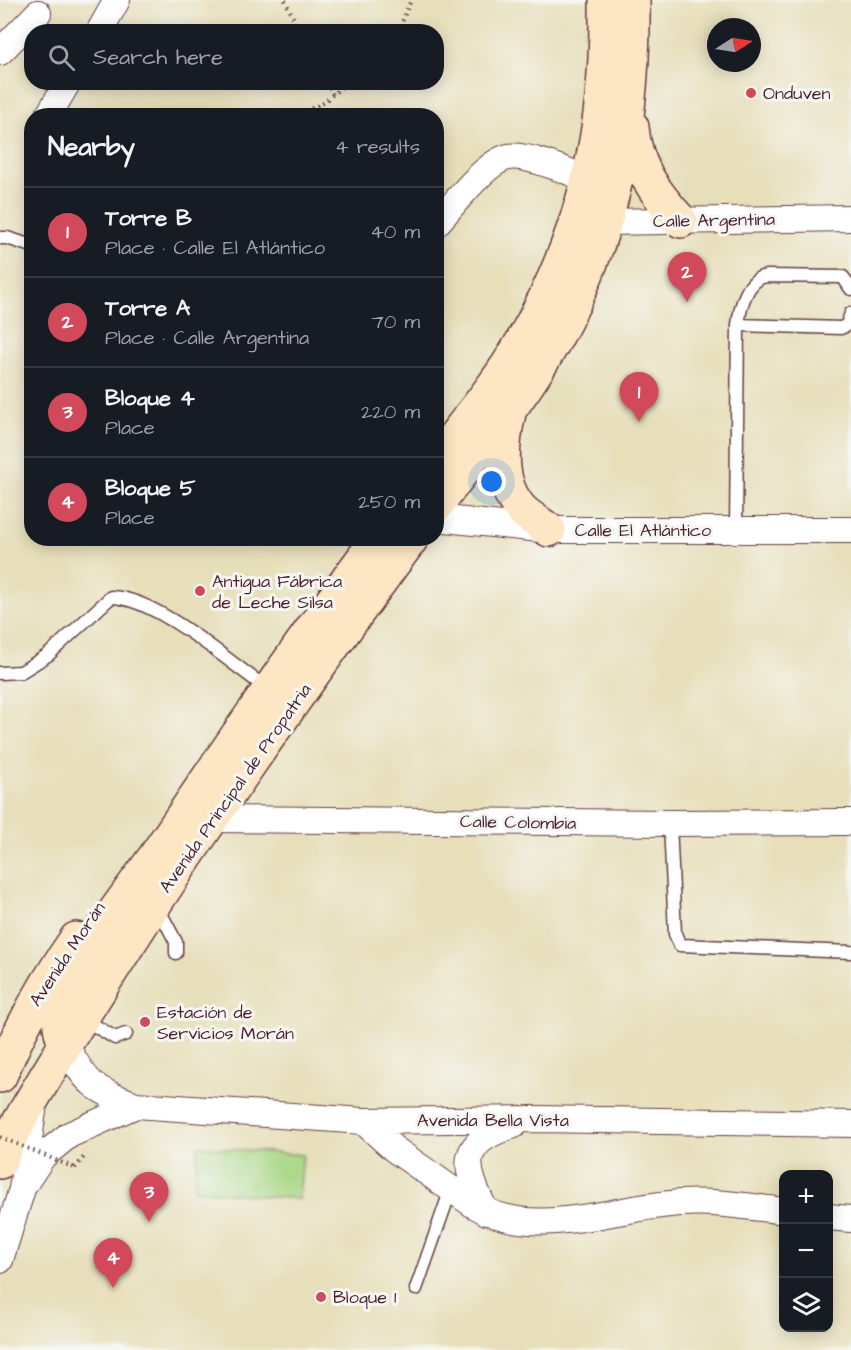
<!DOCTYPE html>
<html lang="en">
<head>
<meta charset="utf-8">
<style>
  body { margin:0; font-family:"Architects Daughter",sans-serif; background:#20242c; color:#f1f3f6 }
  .controls { position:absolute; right:18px; bottom:18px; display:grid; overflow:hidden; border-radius:12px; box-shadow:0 3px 15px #0003 }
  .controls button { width:54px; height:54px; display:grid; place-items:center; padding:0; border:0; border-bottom:2px solid #363941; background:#171b24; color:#f1f3f6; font:30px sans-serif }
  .compass { position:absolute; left:707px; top:18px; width:54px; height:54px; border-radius:50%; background:#171b24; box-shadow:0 3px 15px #0003; rotate:78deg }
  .you { position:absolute; left:492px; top:482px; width:21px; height:21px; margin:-15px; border:4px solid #fff; border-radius:50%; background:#1a73e8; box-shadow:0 0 0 9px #1a73e833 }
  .badge { display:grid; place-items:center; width:39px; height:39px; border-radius:50%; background:#d1495b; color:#fff; font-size:20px; font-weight:700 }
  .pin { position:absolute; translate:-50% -50px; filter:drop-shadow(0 2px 3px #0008) }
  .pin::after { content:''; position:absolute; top:32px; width:21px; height:18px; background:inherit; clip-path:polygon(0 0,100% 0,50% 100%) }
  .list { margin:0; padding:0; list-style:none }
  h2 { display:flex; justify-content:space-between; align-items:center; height:78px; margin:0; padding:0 24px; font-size:26px }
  h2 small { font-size:20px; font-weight:400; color:#9ea1a6 }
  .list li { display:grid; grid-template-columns:39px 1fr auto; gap:18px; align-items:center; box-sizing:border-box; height:90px; padding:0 24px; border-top:2px solid #363941 }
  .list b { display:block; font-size:22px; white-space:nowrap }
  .list p { margin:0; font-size:20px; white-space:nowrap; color:#9ea1a6 }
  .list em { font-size:20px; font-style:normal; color:#9ea1a6 }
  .icon { flex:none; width:33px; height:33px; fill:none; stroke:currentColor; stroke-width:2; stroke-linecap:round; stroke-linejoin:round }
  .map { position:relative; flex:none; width:851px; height:1350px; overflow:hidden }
  .search { position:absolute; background:#171b24; box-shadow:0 3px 15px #0003; left:24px; top:24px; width:420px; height:66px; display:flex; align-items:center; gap:15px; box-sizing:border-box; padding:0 21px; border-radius:24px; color:#9ea1a6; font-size:22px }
  .panel { position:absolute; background:#171b24; box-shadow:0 3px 15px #0003; left:24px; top:108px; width:420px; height:438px; border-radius:24px }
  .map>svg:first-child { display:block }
  .green { fill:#a9d784; stroke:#7a7b58; stroke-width:1.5 }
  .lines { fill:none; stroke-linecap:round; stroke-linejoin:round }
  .lane-casing { stroke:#623c40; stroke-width:15 }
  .street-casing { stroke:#623c40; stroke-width:28 }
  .secondary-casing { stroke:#623c40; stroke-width:36 }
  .path { stroke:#623c40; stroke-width:4; stroke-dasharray:1.5 4.5; stroke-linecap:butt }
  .lane { stroke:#fff; stroke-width:12 }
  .street { stroke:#fff; stroke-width:26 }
  .secondary { stroke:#fce6c4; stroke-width:33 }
  .path-bridge { stroke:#623c40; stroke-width:4; stroke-dasharray:1.5 4.5; stroke-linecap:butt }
  .poi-dot { fill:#d1495b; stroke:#f6f6f2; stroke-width:2 }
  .labels { text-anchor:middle; stroke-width:6; stroke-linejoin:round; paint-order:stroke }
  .poi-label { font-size:18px; fill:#4a1f2b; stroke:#f6f6f2; text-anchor:start }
  .street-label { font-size:18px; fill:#4a1f2b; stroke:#f6f6f2 }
</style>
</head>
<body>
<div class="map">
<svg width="851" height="1350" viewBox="0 0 851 1350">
  <rect width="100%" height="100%" fill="#f6f6f2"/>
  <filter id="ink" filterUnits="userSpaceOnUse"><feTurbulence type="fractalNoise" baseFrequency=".0167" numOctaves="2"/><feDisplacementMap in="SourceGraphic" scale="12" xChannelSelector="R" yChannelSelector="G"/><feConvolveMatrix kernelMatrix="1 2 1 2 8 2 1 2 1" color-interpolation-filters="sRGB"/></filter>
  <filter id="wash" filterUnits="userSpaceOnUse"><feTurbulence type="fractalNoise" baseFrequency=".008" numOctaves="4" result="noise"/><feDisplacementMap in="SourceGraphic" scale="24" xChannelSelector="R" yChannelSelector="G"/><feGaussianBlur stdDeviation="1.35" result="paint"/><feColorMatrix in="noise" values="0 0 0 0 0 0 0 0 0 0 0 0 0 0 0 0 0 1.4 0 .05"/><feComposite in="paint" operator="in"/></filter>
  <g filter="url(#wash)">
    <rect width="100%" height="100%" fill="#e7dfba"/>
    <path class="green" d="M198,1146L303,1155L299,1199L194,1190Z"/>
  </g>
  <g filter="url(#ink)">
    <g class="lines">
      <g class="lane-casing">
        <path id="lane" d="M0,238H7L32,246
          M738,325L841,328L847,325L851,313
          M736,530L738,325C740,307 747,278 767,276L843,277L851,289
          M0,673L21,672L48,655L111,597C156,597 230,663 268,689
          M670,823L675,934L680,945L851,952
          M157,906L176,942V953
          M82,1018L115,1038L126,1034
          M416,1289L451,1189"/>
      </g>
      <g class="street-casing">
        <path id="street" d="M99,32L117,0
          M0,52L38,13
          M48,116L68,82
          M588,216L605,222L851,218
          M436,224C453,206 484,163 508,157C527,153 570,173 589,179
          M436,518L549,530H851
          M200,809L213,819L670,823L851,822
          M65,1044C87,1085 93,1089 136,1105L363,1121L536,1119L851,1124
          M363,1121L394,1149L474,1205C538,1242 614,1206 682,1203C716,1201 750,1207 784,1211
          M25,1183L43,1156L69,1135L136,1105
          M486,1212C462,1165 458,1142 514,1125
          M828,1217L851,1219
          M0,1260L22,1189L34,1104"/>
      </g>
      <g class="secondary-casing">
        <path id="secondary" d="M632,127C635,166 655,193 681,221
          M509,413C502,444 497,485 523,511C531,518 541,524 549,530
          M436,460C464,423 496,386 520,345C585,232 608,130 606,0
          M436,506C472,458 511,412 542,362C611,250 635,130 633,0
          M64,1042C59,1028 58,1017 63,1003C83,948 125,899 158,852C229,746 302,641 378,538
          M0,1076C21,1026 45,983 76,939
          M0,1162L9,1139C130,930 269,732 412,538"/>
      </g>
      <path class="path" d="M285,0L300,32
        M398,32L411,0
        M327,82L333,95
        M295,116L323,103L348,82
        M75,1168L84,1157"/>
      <use href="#lane" class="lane"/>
      <use href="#street" class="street"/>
      <use href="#secondary" class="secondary"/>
      <path class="path-bridge" d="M0,1137L75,1168"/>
    </g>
  </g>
  <g class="poi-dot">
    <circle cx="751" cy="93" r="6"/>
    <circle cx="200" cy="591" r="6"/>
    <circle cx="145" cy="1022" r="6"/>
    <circle cx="321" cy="1297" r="6"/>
  </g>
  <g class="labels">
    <g class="poi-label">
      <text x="763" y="99">Onduven</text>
      <text x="212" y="587">Antigua Fábrica<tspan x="212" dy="21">de Leche Silsa</tspan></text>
      <text x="157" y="1018">Estación de<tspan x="157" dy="21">Servicios Morán</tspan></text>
      <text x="333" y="1303">Bloque 1</text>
    </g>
    <g class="street-label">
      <text transform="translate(714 220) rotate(-1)" y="6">Calle Argentina</text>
      <text x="643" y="536">Calle El Atlántico</text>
      <text transform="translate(235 788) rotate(-55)" y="6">Avenida Principal de Propatria</text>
      <text transform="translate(518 822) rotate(1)" y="6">Calle Colombia</text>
      <text transform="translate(67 954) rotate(-56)" y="6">Avenida Morán</text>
      <text x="493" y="1126">Avenida Bella Vista</text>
    </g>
  </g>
</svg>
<div class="controls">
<button>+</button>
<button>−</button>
<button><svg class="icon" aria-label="layers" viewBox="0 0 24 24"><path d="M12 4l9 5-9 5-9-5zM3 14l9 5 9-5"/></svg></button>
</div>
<svg class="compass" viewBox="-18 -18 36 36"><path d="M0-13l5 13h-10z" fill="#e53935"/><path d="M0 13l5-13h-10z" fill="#9ea1a6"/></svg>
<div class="you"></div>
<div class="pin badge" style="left:639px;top:422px">1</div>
<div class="pin badge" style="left:687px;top:302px">2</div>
<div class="pin badge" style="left:149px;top:1222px">3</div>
<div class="pin badge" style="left:113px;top:1288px">4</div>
<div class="search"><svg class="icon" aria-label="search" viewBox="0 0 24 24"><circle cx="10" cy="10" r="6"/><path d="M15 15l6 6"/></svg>Search here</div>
<section class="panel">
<h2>Nearby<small>4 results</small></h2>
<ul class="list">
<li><span class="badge">1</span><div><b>Torre B</b><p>Place · Calle El Atlántico</p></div><em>40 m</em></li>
<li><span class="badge">2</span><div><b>Torre A</b><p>Place · Calle Argentina</p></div><em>70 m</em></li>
<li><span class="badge">3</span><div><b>Bloque 4</b><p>Place</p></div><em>220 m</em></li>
<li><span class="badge">4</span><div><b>Bloque 5</b><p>Place</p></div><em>250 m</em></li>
</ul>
</section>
</div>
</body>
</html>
